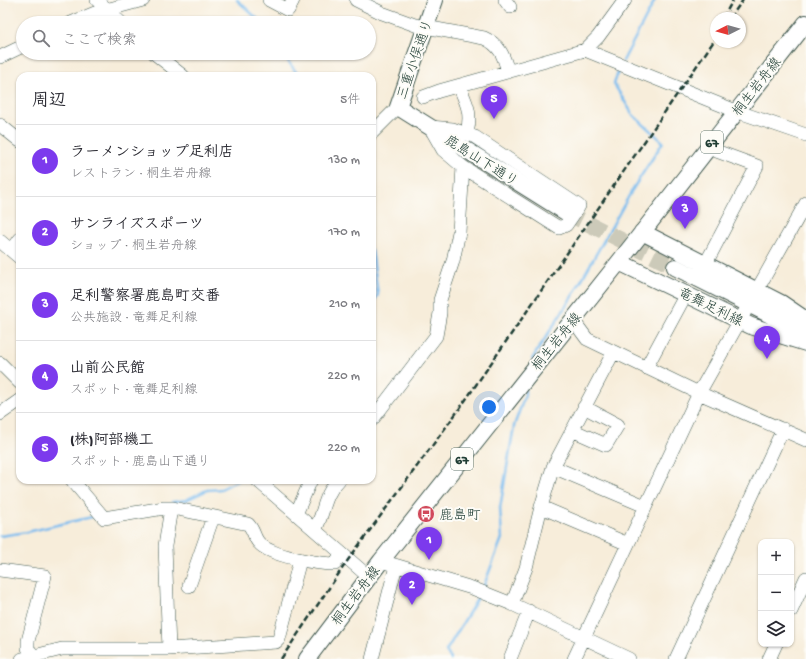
<!DOCTYPE html>
<html lang="ja">
<head>
<meta charset="utf-8">
<style>
  body { margin:0; font-family:"Gochi Hand","Klee One",sans-serif; background:#f7f7f7; color:#2b2b33 }
  .controls { position:absolute; right:12px; bottom:12px; display:grid; overflow:hidden; border-radius:8px; box-shadow:0 1px 3px #0004 }
  .controls button { width:36px; height:36px; display:grid; place-items:center; padding:0; border:0; border-bottom:1px solid #e1e1e2; background:#fff; color:#2b2b33; font:20px sans-serif }
  .compass { position:absolute; left:710px; top:12px; width:36px; height:36px; border-radius:50%; background:#fff; box-shadow:0 1px 3px #0004; rotate:264deg }
  .you { position:absolute; left:489px; top:407px; width:14px; height:14px; margin:-10px; border:3px solid #fff; border-radius:50%; background:#1a73e8; box-shadow:0 0 0 6px #1a73e833 }
  .badge { display:grid; place-items:center; width:26px; height:26px; border-radius:50%; background:#7c3aed; color:#fff; font-size:13px; font-weight:700 }
  .pin { position:absolute; translate:-50% -33px; filter:drop-shadow(0 1px 2px #0008) }
  .pin::after { content:''; position:absolute; top:21px; width:14px; height:12px; background:inherit; clip-path:polygon(0 0,100% 0,50% 100%) }
  .list { margin:0; padding:0; list-style:none }
  h2 { display:flex; justify-content:space-between; align-items:center; height:52px; margin:0; padding:0 16px; font-size:17px }
  h2 small { font-size:13px; font-weight:400; color:#7c7c81 }
  .list li { display:grid; grid-template-columns:26px 1fr auto; gap:12px; align-items:center; box-sizing:border-box; height:72px; padding:0 16px; border-top:1px solid #e1e1e2 }
  .list b { display:block; font-size:15px; white-space:nowrap }
  .list p { margin:0; font-size:13px; white-space:nowrap; color:#7c7c81 }
  .list em { font-size:13px; font-style:normal; color:#7c7c81 }
  .icon { flex:none; width:22px; height:22px; fill:none; stroke:currentColor; stroke-width:2; stroke-linecap:round; stroke-linejoin:round }
  .map { position:relative; flex:none; width:806px; height:659px; overflow:hidden }
  .search { position:absolute; background:#fff; box-shadow:0 1px 3px #0004; left:16px; top:16px; width:360px; height:44px; display:flex; align-items:center; gap:10px; box-sizing:border-box; padding:0 14px; border-radius:22px; color:#7c7c81; font-size:15px }
  .panel { position:absolute; background:#fff; box-shadow:0 1px 3px #0004; left:16px; top:72px; width:360px; height:412px; border-radius:12px }
  .map>svg:first-child { display:block }
  .lines { fill:none; stroke-linecap:round; stroke-linejoin:round }
  .stream { stroke:#79bcef; stroke-width:2.5 }
  .major-tunnel { stroke:#cccab9; stroke-width:16; stroke-dasharray:16 8; stroke-linecap:butt }
  .minor-casing { stroke:#3f574d; stroke-width:14 }
  .major-casing { stroke:#3f574d; stroke-width:18 }
  .minor { stroke:#fff; stroke-width:13 }
  .major { stroke:#fff; stroke-width:16 }
  .rail { stroke:#1f3d34; stroke-width:2.5; stroke-dasharray:6 3; stroke-linecap:butt }
  .labels { text-anchor:middle; stroke-width:4; stroke-linejoin:round; paint-order:stroke }
  .shield { fill:#fdfcf7; stroke:#62766e; stroke-width:1 }
  .shield-label { font-size:13px; font-weight:bold; fill:#1f3d34 }
  .street-label { font-size:14px; fill:#1f3d34; stroke:#fdfcf7 }
  .poi-label { font-size:14px; fill:#1f3d34; stroke:#fdfcf7; text-anchor:start }
</style>
</head>
<body>
<div class="map">
<svg width="806" height="659" viewBox="0 0 806 659">
  <rect width="100%" height="100%" fill="#fdfcf7"/>
  <filter id="ink" filterUnits="userSpaceOnUse"><feTurbulence type="fractalNoise" baseFrequency=".025" numOctaves="2"/><feDisplacementMap in="SourceGraphic" scale="8" xChannelSelector="R" yChannelSelector="G"/><feConvolveMatrix kernelMatrix="1 2 1 2 8 2 1 2 1" color-interpolation-filters="sRGB"/></filter>
  <filter id="wash" filterUnits="userSpaceOnUse"><feTurbulence type="fractalNoise" baseFrequency=".012" numOctaves="4" result="noise"/><feDisplacementMap in="SourceGraphic" scale="16" xChannelSelector="R" yChannelSelector="G"/><feGaussianBlur stdDeviation="0.9" result="paint"/><feColorMatrix in="noise" values="0 0 0 0 0 0 0 0 0 0 0 0 0 0 0 0 0 1.4 0 .05"/><feComposite in="paint" operator="in"/></filter>
  <g filter="url(#wash)">
    <rect width="100%" height="100%" fill="#f7edda"/>
    <g class="lines">
      <path class="stream" d="M237,0L262,23
        M282,53L299,76
        M623,61L655,0
        M372,250L378,295L372,304
        M532,359L573,295L634,187L663,142L633,115L614,84L619,69
        M172,502L186,500L207,490L221,489L239,480
        M0,536L27,532L96,516
        M483,588L502,538L500,508L514,426L525,395V390
        M451,659L446,651L479,596"/>
    </g>
  </g>
  <g filter="url(#ink)">
    <g class="lines">
      <path class="major-tunnel" d="M567,213L675,267"/>
      <g class="minor-casing">
        <path id="minor" d="M97,0L121,23
          M269,0L288,10L293,0
          M356,0L382,13L415,25L484,38C500,45 504,56 508,72
          M505,0L510,7
          M71,23L95,13L143,0
          M585,50L736,111L806,135
          M154,53L183,76
          M0,57L23,46
          M459,86C467,104 472,113 467,133
          M423,97L439,91L585,50L598,37L625,0
          M0,125L20,141
          M430,127L453,129L475,137L579,206L566,225L559,228L463,167L443,150Z
          M372,133L398,107
          M0,241L20,258
          M12,250L20,239
          M705,265L757,166L708,148
          M573,320L587,339L699,393L806,440
          M0,363L20,383
          M646,368L686,294
          M0,414L20,400
          M372,420L436,336L440,313V300L453,261L459,232L463,167
          M572,430L606,445L618,425L584,407
          M553,467L645,506
          M72,480L104,518L164,508H173L248,524C254,530 254,538 259,543C270,556 318,564 335,564L341,554
          M257,480L369,577
          M541,507L628,544
          M296,514L311,480
          M315,530C325,512 323,495 339,480
          M381,561L472,588L512,604L629,659
          M0,570L45,576L28,641V648L35,659
          M189,586L213,517
          M512,604L526,568L541,507L553,467L613,353
          M791,611L806,578
          M169,649L165,546L171,508
          M22,659L62,649H169L276,642L279,639L300,560
          M372,659L396,566
          M510,659L529,611
          M574,659L699,393L806,203
          M676,659L783,429
          M769,659L776,644"/>
      </g>
      <g class="major-casing">
        <path id="major" d="M435,0L398,107L567,213
          M642,232L781,303L806,320
          M619,262L751,326L806,343
          M675,267L806,333
          M307,659L381,561L619,262L806,23"/>
      </g>
      <use href="#minor" class="minor"/>
      <use href="#major" class="major"/>
      <path class="rail" d="M723,18L733,0
        M730,18L743,0
        M281,659L348,560L460,408L716,38"/>
    </g>
  </g>
  <defs>
    <g id="bus-disc" transform="scale(0.9)"><circle r="9.5" fill="#d1495b" stroke="#fdfcf7"/><path d="M-5-6H5V4H4V6H2V4H-2V6H-4V4H-5ZM-3.5-4V0h7V-4ZM-3.5 1.2v1.5H-2V1.2ZM2 1.2v1.5H3.5V1.2Z" fill="#fff"/></g>
  </defs>
  <g fill-rule="evenodd">
    <use href="#bus-disc" x="426" y="514"/>
  </g>
  <g class="labels">
    <g class="shield">
      <rect x="701" y="131" width="22" height="22" rx="3"/>
      <rect x="451" y="448" width="22" height="22" rx="3"/>
    </g>
    <g class="shield-label">
      <text x="712" y="147">67</text>
      <text x="462" y="464">67</text>
    </g>
    <g class="street-label">
      <text transform="translate(414 59) rotate(-71)" y="5">三重小俣通り</text>
      <text transform="translate(756 86) rotate(-52)" y="5">桐生岩舟線</text>
      <text transform="translate(482 160) rotate(32)" y="5">鹿島山下通り</text>
      <text transform="translate(711 306) rotate(26)" y="5">竜舞足利線</text>
      <text transform="translate(556 341) rotate(-51)" y="5">桐生岩舟線</text>
      <text transform="translate(355 595) rotate(-53)" y="5">桐生岩舟線</text>
    </g>
    <g class="poi-label">
      <text x="439" y="519">鹿島町</text>
    </g>
  </g>
</svg>
<div class="controls">
<button>+</button>
<button>−</button>
<button><svg class="icon" aria-label="layers" viewBox="0 0 24 24"><path d="M12 4l9 5-9 5-9-5zM3 14l9 5 9-5"/></svg></button>
</div>
<svg class="compass" viewBox="-18 -18 36 36"><path d="M0-13l5 13h-10z" fill="#e53935"/><path d="M0 13l5-13h-10z" fill="#7c7c81"/></svg>
<div class="you"></div>
<div class="pin badge" style="left:429px;top:560px">1</div>
<div class="pin badge" style="left:412px;top:605px">2</div>
<div class="pin badge" style="left:685px;top:229px">3</div>
<div class="pin badge" style="left:767px;top:359px">4</div>
<div class="pin badge" style="left:494px;top:119px">5</div>
<div class="search"><svg class="icon" aria-label="search" viewBox="0 0 24 24"><circle cx="10" cy="10" r="6"/><path d="M15 15l6 6"/></svg>ここで検索</div>
<section class="panel">
<h2>周辺<small>5件</small></h2>
<ul class="list">
<li><span class="badge">1</span><div><b>ラーメンショップ足利店</b><p>レストラン · 桐生岩舟線</p></div><em>130 m</em></li>
<li><span class="badge">2</span><div><b>サンライズスポーツ</b><p>ショップ · 桐生岩舟線</p></div><em>170 m</em></li>
<li><span class="badge">3</span><div><b>足利警察署鹿島町交番</b><p>公共施設 · 竜舞足利線</p></div><em>210 m</em></li>
<li><span class="badge">4</span><div><b>山前公民館</b><p>スポット · 竜舞足利線</p></div><em>220 m</em></li>
<li><span class="badge">5</span><div><b>(株)阿部機工</b><p>スポット · 鹿島山下通り</p></div><em>220 m</em></li>
</ul>
</section>
</div>
</body>
</html>
